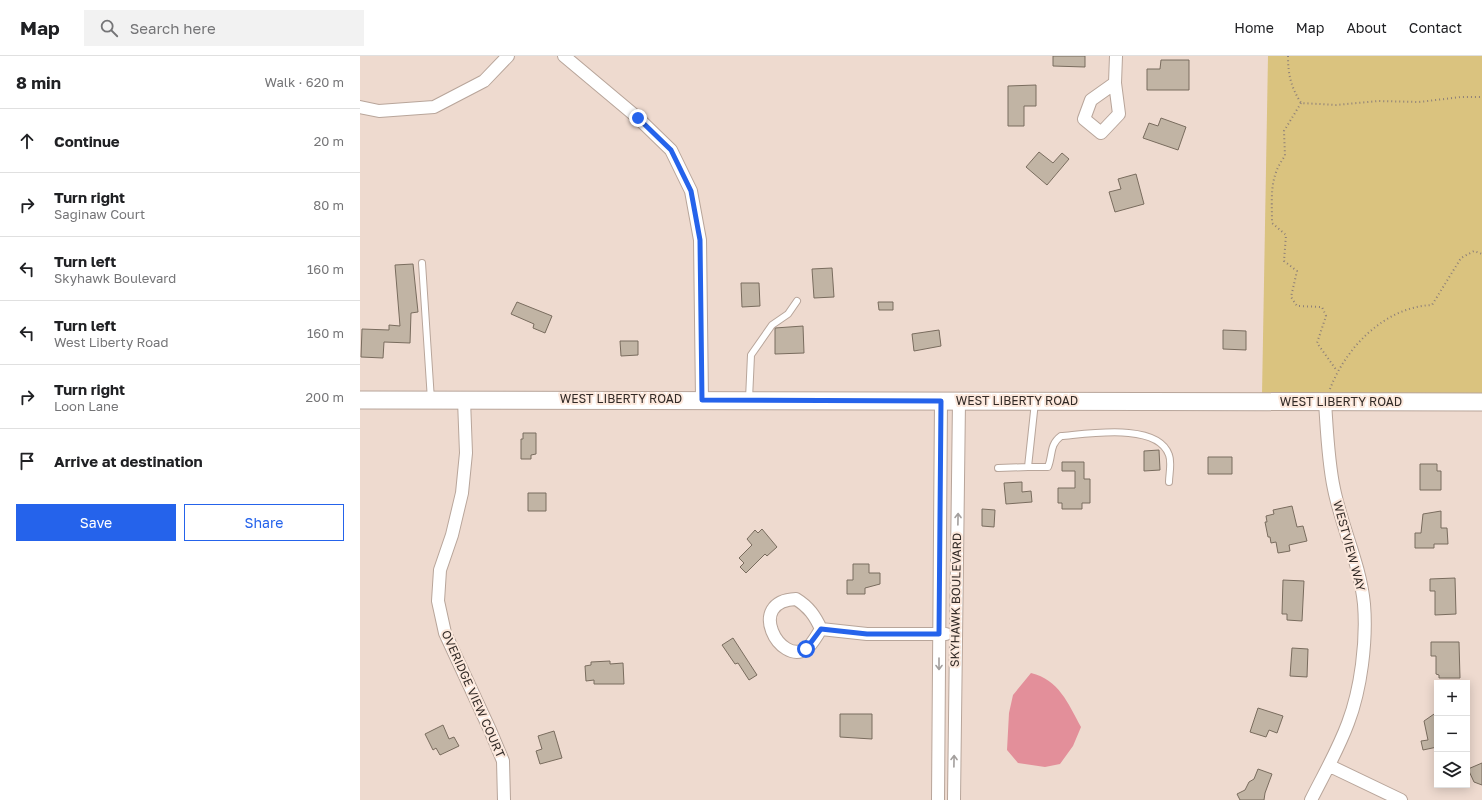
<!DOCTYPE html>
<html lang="en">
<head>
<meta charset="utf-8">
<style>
  body { margin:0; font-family:"Golos Text",sans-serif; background:#f2f2f2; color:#202124 }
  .controls { position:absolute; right:12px; bottom:12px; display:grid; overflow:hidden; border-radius:0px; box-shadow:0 2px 10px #0003 }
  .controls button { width:36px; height:36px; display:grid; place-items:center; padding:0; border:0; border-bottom:1px solid #e0e0e0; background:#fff; color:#202124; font:20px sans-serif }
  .stop { position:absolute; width:12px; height:12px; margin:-9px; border:3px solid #2563eb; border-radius:50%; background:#fff }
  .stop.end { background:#2563eb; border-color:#fff; box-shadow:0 1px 4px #0008 }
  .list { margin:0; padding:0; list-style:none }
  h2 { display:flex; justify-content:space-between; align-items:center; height:52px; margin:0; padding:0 16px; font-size:17px }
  h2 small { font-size:13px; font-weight:400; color:#757577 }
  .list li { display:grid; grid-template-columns:26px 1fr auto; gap:12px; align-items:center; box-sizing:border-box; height:64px; padding:0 16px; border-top:1px solid #e0e0e0 }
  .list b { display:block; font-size:15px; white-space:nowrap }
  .list p { margin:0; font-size:13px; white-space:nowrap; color:#757577 }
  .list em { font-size:13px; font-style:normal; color:#757577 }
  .actions { display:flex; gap:8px; padding:12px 16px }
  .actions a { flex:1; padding:9px 0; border:1px solid #2563eb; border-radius:0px; text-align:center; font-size:14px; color:#2563eb }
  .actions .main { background:#2563eb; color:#fff }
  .icon { flex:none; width:22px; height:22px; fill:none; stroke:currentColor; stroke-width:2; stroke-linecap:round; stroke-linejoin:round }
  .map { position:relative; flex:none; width:1122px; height:744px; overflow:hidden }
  header { display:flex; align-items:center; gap:24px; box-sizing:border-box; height:56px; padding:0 20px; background:#fff; border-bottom:1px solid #e0e0e0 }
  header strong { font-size:19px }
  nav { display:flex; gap:22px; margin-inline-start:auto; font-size:14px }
  .search { width:280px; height:36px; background:#f2f2f2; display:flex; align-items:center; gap:10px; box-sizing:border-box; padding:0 14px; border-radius:0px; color:#757577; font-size:15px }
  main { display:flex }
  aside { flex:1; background:#fff }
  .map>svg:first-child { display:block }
  .green { fill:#dac37f }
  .water { fill:#e38f9a }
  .building { fill:#c1b4a4; stroke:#796c5e }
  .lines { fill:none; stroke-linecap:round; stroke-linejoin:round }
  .lane-casing { stroke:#b8a59a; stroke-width:8 }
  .street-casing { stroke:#b8a59a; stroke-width:14 }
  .secondary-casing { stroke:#b8a59a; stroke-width:19 }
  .path { stroke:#8d7f78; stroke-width:2; stroke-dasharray:1 3; stroke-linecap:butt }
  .lane { stroke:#fff; stroke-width:6 }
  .street { stroke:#fff; stroke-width:12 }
  .secondary { stroke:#fff; stroke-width:17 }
  .oneway { stroke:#a39f9d }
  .route { stroke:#2563eb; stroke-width:5 }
  .labels { text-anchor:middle; stroke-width:4; stroke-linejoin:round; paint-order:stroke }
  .street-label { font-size:12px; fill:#322a26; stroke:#fce8dc }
</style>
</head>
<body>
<header>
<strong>Map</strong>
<div class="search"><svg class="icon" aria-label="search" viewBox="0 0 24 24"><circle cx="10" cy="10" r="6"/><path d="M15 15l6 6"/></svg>Search here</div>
<nav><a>Home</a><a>Map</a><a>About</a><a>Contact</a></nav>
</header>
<main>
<aside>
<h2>8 min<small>Walk · 620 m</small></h2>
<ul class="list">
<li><svg class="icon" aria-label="ahead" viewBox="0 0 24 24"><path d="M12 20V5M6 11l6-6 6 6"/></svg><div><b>Continue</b></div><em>20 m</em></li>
<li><svg class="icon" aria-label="right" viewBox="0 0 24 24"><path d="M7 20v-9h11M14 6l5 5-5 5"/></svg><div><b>Turn right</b><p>Saginaw Court</p></div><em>80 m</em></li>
<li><svg class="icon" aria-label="left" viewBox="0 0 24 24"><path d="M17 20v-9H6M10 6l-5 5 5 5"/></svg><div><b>Turn left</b><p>Skyhawk Boulevard</p></div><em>160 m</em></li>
<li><svg class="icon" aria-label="left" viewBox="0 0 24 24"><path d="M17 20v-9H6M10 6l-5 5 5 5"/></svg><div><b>Turn left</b><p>West Liberty Road</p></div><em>160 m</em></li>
<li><svg class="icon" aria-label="right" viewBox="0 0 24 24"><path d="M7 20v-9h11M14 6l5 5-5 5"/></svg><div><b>Turn right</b><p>Loon Lane</p></div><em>200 m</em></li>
<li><svg class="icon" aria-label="arrive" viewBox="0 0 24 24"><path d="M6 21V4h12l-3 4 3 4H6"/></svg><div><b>Arrive at destination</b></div></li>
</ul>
<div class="actions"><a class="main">Save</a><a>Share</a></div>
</aside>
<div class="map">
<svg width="1122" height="744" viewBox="0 0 1122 744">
  <rect width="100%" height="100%" fill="#eedacf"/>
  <path class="green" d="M908,0H1122V339H902Z"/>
  <path class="water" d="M671,617C699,624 708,647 721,671L713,690L700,708L685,711L658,707L647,694L649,657L653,639Z"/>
  <path class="building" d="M693,0H725V11L693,10Z
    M801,4H829V34H787V13H800Z
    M676,29V50H664V70H648V30Z
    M801,62L826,71L818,94L783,82L789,67L798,70Z
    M679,96L693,107L702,97L709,103L687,129L666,111Z
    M776,118L784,148L755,156L749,136L761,133L758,123Z
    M53,208L58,256L51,257L50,287L24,286L23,302L1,301L2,273L29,274V269L40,270L35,209Z
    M472,212L474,241L454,242L452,213Z
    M381,227H399L400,250L382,251Z
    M157,246L192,260L185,277L173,272L174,268L151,258Z
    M518,246H533V254H519Z
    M443,270L444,297L415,298V272Z
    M579,274L581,290L554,295L552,278Z
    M863,274L886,275V294L863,293Z
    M260,285H278V299L261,300Z
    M163,377H176V398L171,399V403H161V383H163Z
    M799,394L800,414L784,415V395Z
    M848,401H872V418H848Z
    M702,406H724V423H730V447H722V453H702V447H698V432H715V415H702Z
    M1060,408H1077V415H1081V434H1060Z
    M662,426V436L671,435L672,446L646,448L644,427Z
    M168,437H186V455H168Z
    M932,450L937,471L943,470L947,485L929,489L930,495L918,497L916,486L911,487L910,481H908L905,466H907L906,460L914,458L913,454Z
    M622,453L635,454L634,471L622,470Z
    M1081,455V472H1087L1088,488H1074V492H1055V477H1061L1063,458Z
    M402,473L417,491L407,500L405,498L386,517L380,511L384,507L379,502L392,489L387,483L395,474L398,477Z
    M493,508H509V517H520V528L505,532V538H487V524H493Z
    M1095,522L1096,558L1075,559V535H1070V523Z
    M923,524L944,525L942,565L927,564V558H922Z
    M373,582L397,619L389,624L378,607L375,608L362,589Z
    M1071,586H1099L1100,622H1079V619L1076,618V600H1071Z
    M932,592L948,593L947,621L930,620Z
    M250,605V608L263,607L264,628H234V624L226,625L225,610L231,609V606Z
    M898,652L923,660L917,677L909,674L906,681L890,676Z
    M1077,656V691L1063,694L1061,685L1068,684L1064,665Z
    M480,658H512V683L480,681Z
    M83,669L89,683L94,681L99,690L80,699L76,692L73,694L65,678Z
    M194,675L202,702L180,708L176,695L182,693L178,680Z
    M1122,707V729L1114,726L1108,713Z
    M898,713L912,718L905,737L904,744H880L877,738L885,734L889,726L894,723Z"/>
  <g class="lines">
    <g class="lane-casing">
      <path id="lane" d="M62,207L71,344
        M389,343L391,299L412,269L428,258L437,245
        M675,346L668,411H688C693,399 689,389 701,380C727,378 798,366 809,399C812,407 809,418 809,426
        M638,412L668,411"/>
    </g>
    <g class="street-casing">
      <path id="street" d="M204,0L278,62L311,94L331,135L340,184L342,343
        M755,27L731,44L724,63L741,77L759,58L755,27L756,0
        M0,51L19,55L74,51L124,25L148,0
        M104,344L106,397L102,437L92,479L80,514L78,545L85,577L130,674L143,705L144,744
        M436,543C449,551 455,560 461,573C457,579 452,589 446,593C420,610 385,545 436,543Z
        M461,573L507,578H586
        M970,710L1041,744
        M578,744L581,345
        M594,744L599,345
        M951,744C964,718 978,694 988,667C1001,633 1007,585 1004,548C1000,508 982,472 974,433C968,405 967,375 965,346"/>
    </g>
    <g class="secondary-casing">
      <path id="secondary" d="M0,344L1122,346"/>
    </g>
    <path class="path" d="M928,0C928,19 931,31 941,47L976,49L1018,45L1059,46L1101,41H1122
      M941,47L924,75L925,100C909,121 912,141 912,167L926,179L924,205L937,215L931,241L937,250L962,251L966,260L957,287L977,315
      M970,333C986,291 1025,251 1072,249L1101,202L1114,195L1122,198"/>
    <use href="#lane" class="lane"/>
    <use href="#street" class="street"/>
    <use href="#secondary" class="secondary"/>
  </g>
  <defs><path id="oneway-shaft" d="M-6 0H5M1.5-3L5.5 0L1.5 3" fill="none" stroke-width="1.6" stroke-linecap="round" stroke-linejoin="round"/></defs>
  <g class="oneway">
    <use href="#oneway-shaft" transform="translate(598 463) rotate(-89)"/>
    <use href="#oneway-shaft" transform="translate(579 608) rotate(90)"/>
    <use href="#oneway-shaft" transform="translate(594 705) rotate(-89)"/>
  </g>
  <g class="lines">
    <path class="route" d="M278,62L311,94L331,135L340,184L342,344L581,345L579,578H507L461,573L446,593"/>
  </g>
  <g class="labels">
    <g class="street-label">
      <text x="261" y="347">WEST LIBERTY ROAD</text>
      <text x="657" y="349">WEST LIBERTY ROAD</text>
      <text x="981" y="350">WEST LIBERTY ROAD</text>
      <text transform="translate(989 490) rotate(75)" y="4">WESTVIEW WAY</text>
      <text transform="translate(596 544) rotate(-89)" y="4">SKYHAWK BOULEVARD</text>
      <text transform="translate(113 638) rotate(66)" y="4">OVERIDGE VIEW COURT</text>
    </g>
  </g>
</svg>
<div class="controls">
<button>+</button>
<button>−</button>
<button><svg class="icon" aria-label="layers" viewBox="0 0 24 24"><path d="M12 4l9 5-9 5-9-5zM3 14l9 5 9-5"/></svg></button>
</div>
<div class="stop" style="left:446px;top:593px"></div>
<div class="stop end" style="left:278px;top:62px"></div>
</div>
</main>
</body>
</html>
